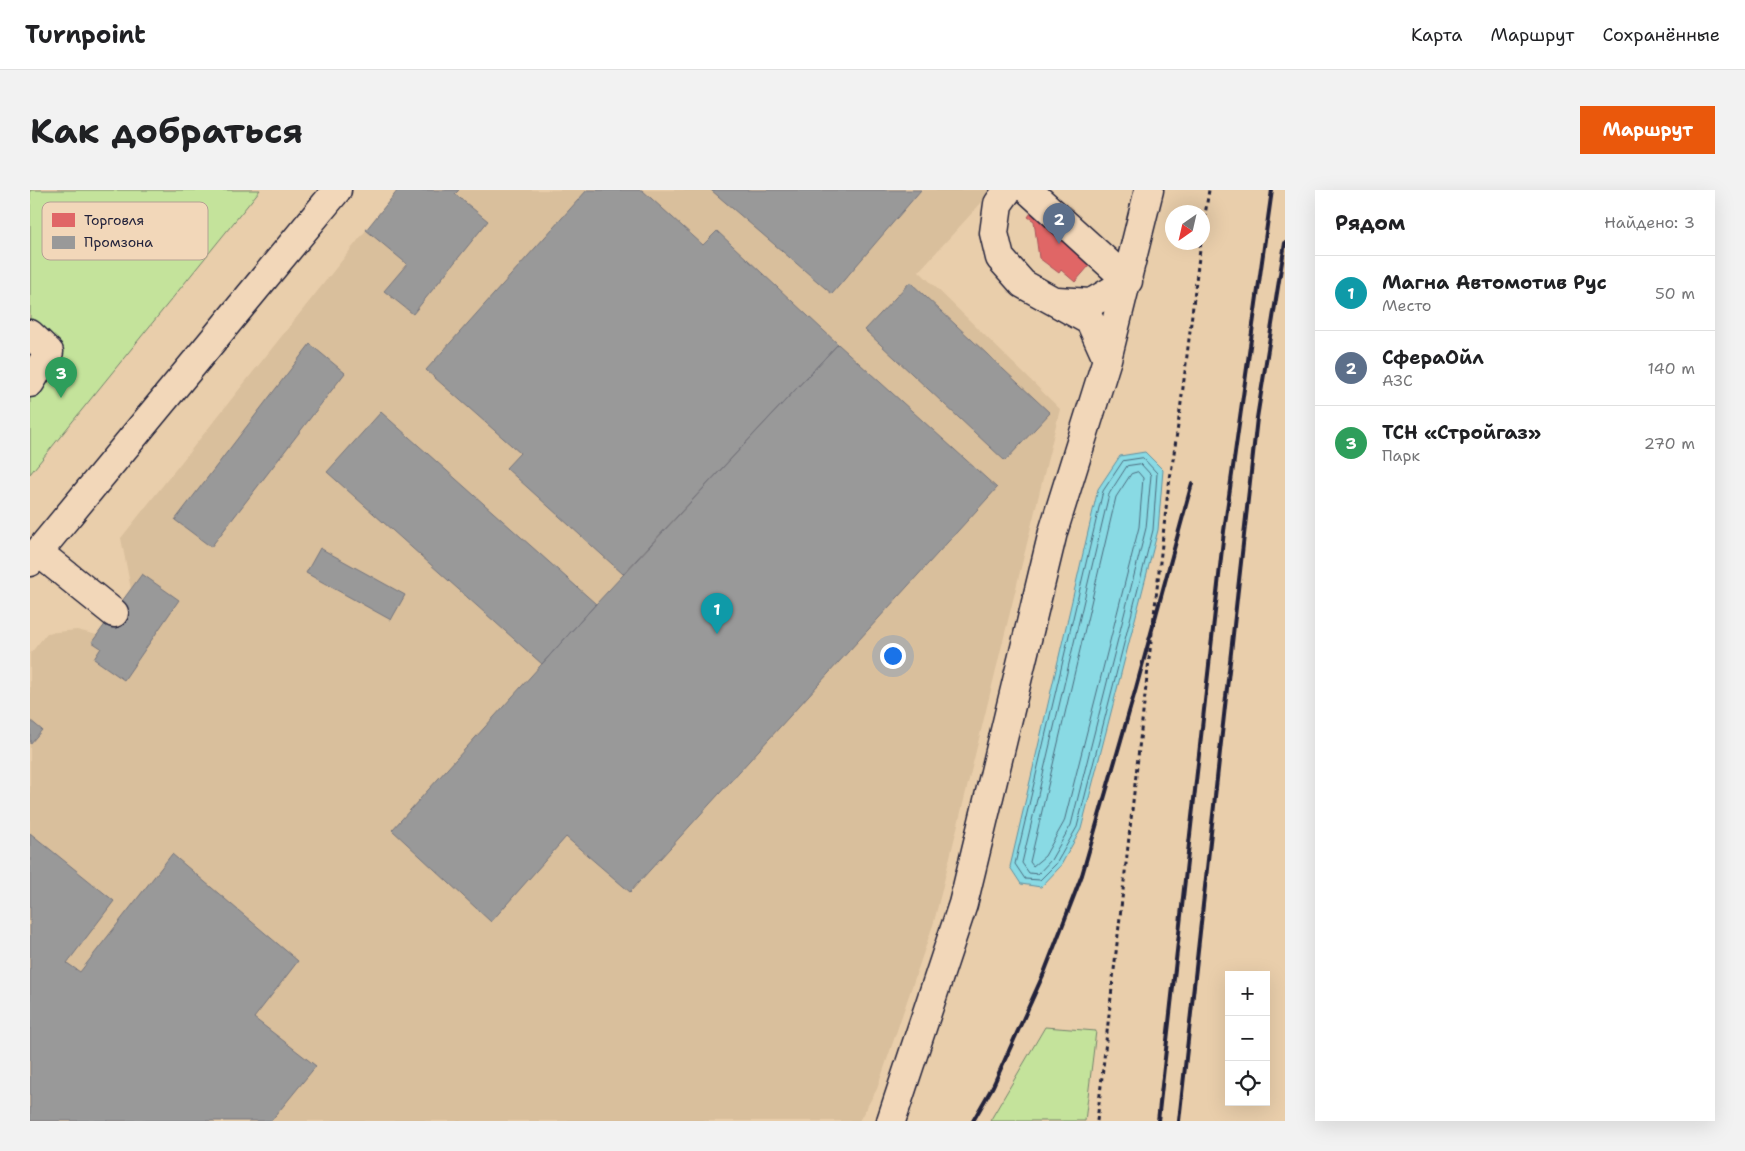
<!DOCTYPE html>
<html lang="ru">
<head>
<meta charset="utf-8">
<style>
  body { margin:0; font-family:"Shantell Sans",sans-serif; background:#f2f2f2; color:#202124 }
  .controls { position:absolute; right:15px; bottom:15px; display:grid; overflow:hidden; border-radius:0px; box-shadow:0 5px 20px #0002 }
  .controls button { width:45px; height:45px; display:grid; place-items:center; padding:0; border:0; border-bottom:1px solid #e0e0e0; background:#fff; color:#202124; font:25px sans-serif }
  .compass { position:absolute; left:1135px; top:15px; width:45px; height:45px; border-radius:50%; background:#fff; box-shadow:0 5px 20px #0002; rotate:214deg }
  .you { position:absolute; left:862px; top:465px; width:18px; height:18px; margin:-12px; border:4px solid #fff; border-radius:50%; background:#1a73e8; box-shadow:0 0 0 8px #1a73e833 }
  .badge { display:grid; place-items:center; width:32px; height:32px; border-radius:50%; background:#ea580c; color:#fff; font-size:16px; font-weight:700 }
  .pin { position:absolute; translate:-50% -41px; filter:drop-shadow(0 1px 2px #0008) }
  .pin::after { content:''; position:absolute; top:26px; width:18px; height:15px; background:inherit; clip-path:polygon(0 0,100% 0,50% 100%) }
  .list { margin:0; padding:0; list-style:none }
  h2 { display:flex; justify-content:space-between; align-items:center; height:65px; margin:0; padding:0 20px; font-size:21px }
  h2 small { font-size:16px; font-weight:400; color:#757577 }
  .list li { display:grid; grid-template-columns:32px 1fr auto; gap:15px; align-items:center; box-sizing:border-box; height:75px; padding:0 20px; border-top:1px solid #e0e0e0 }
  .list b { display:block; font-size:19px; white-space:nowrap }
  .list p { margin:0; font-size:16px; white-space:nowrap; color:#757577 }
  .list em { font-size:16px; font-style:normal; color:#757577 }
  .icon { flex:none; width:28px; height:28px; fill:none; stroke:currentColor; stroke-width:2; stroke-linecap:round; stroke-linejoin:round }
  .map { position:relative; flex:none; width:1255px; height:931px; overflow:hidden; border-radius:0px }
  header { display:flex; align-items:center; gap:30px; box-sizing:border-box; height:70px; padding:0 25px; background:#fff; border-bottom:1px solid #e0e0e0 }
  header strong { font-size:24px }
  nav { display:flex; gap:28px; margin-inline-start:auto; font-size:18px }
  .intro { display:flex; align-items:center; justify-content:space-between; box-sizing:border-box; height:120px; padding:0 30px }
  h1 { margin:0; font-size:35px }
  .button { padding:12px 22px; border-radius:0px; background:#ea580c; color:#fff; font-size:18px; font-weight:700 }
  main { display:flex; gap:30px; padding:0 30px }
  aside { flex:1; background:#fff; border-radius:0px; box-shadow:0 5px 20px #0002 }
  .map>svg:first-child { display:block }
  .built { fill:#d9bf9c }
  .green { fill:#c4e39b; stroke:#73826b }
  .water { fill:#89dae4; stroke:#6090a0 }
  .shops { fill:#e06666; stroke:#a75259 }
  .industry { fill:#999; stroke:#75757d }
  .lines { fill:none; stroke-linecap:round; stroke-linejoin:round }
  .shore { stroke:#4b6c7f; stroke-width:1 }
  .minor-casing { stroke:#22223b; stroke-width:31 }
  .path { stroke:#22223b; stroke-width:3; stroke-dasharray:4 4; stroke-linecap:butt }
  .minor { stroke:#f2d7b9; stroke-width:28 }
  .rail { stroke:#22223b; stroke-width:4 }
  .key { fill:#f2d7b9; stroke:#b4a193; stroke-width:1 }
  .key-label { font-size:14px; fill:#22223b }
</style>
</head>
<body>
<header>
<strong>Turnpoint</strong>
<nav><a>Карта</a><a>Маршрут</a><a>Сохранённые</a></nav>
</header>
<div class="intro"><h1>Как добраться</h1><a class="button">Маршрут</a></div>
<main>
<div class="map">
<svg width="1255" height="931" viewBox="0 0 1255 931">
  <rect width="100%" height="100%" fill="#e9ceab"/>
  <filter id="ink" filterUnits="userSpaceOnUse"><feTurbulence type="fractalNoise" baseFrequency=".02" numOctaves="2"/><feDisplacementMap in="SourceGraphic" scale="10" xChannelSelector="R" yChannelSelector="G"/><feConvolveMatrix kernelMatrix="1 2 1 2 8 2 1 2 1" color-interpolation-filters="sRGB"/></filter>
  <g filter="url(#ink)">
    <path class="built" d="M368,0H963L889,81L1030,219L904,732L847,899L829,931H0V464L17,443L47,440L67,445L101,399L91,348Z"/>
    <path class="green" d="M0,0H230L0,284Z
      M1015,837L1066,841L1055,931H960Z"/>
    <path class="water" d="M1115,262L1133,280L1128,340L1051,639L1030,677L1011,697L991,694L980,677L1068,299L1090,266Z"/>
    <path class="shops" d="M1006,16L1065,69L1045,92L1031,80L1029,83L1009,68L1004,31L998,27Z"/>
    <path class="industry" d="M368,0H429L425,4L458,31L383,124L354,101L377,74L336,40Z
      M557,0H612L673,55L687,41L808,154L593,384L476,278L490,263L396,180Z
      M681,0H891L802,104Z
      M880,92L1020,223L975,271L835,140Z
      M280,154L315,183L181,357L145,330Z
      M808,154L967,298L600,702L536,647L461,732L362,640L566,414Z
      M351,222L566,414L512,474L297,282Z
      M290,358L375,405L361,430L276,383Z
      M112,384L149,410L94,490L64,469L71,458L62,452Z
      M0,530L12,540L0,554Z
      M0,643L84,711L37,773L50,782L142,664L268,771L224,828L286,876L241,931H0Z"/>
    <g class="lines">
      <path class="shore" d="M1113,268L1127,283L1123,340L1047,637L1026,674L1010,690L995,689L985,674L1073,301L1093,271Z
        M1111,274L1121,285L1116,338L1041,635L1021,670L1008,684L999,683L992,673L1079,304L1097,276Z
        M1108,282L1113,288L1109,337L1034,632L1015,666L1003,676L1000,672L1086,307L1101,284Z"/>
      <g class="minor-casing">
        <path id="minor" d="M978,0L968,14L964,43L970,68L993,94L1060,131L1077,169
          M998,0L1098,91
          M1027,111L1061,113L1098,91
          M0,144L19,162L0,193
          M8,362L84,423
          M0,372L307,0
          M861,931L933,714L1023,342L1077,169L1119,0"/>
      </g>
      <path class="path" d="M1172,44L1179,0
        M1067,931L1138,301C1152,218 1160,135 1171,52"/>
      <use href="#minor" class="minor"/>
      <path class="rail" d="M943,931L963,896L1014,783L1052,685L1106,498L1162,293
        M1128,931L1194,341L1242,0
        M1149,931L1227,228L1255,53"/>
    </g>
  </g>
  <rect x="12" y="12" width="166" height="58" rx="8" class="key"/>
  <rect x="22" y="23" width="23" height="14" fill="#e06666"/>
  <rect x="22" y="46" width="23" height="13" fill="#999"/>
  <g class="key-label">
    <text x="54" y="35">Торговля</text>
    <text x="54" y="57">Промзона</text>
  </g>
</svg>
<div class="controls">
<button>+</button>
<button>−</button>
<button><svg class="icon" aria-label="locate" viewBox="0 0 24 24"><circle cx="12" cy="12" r="6"/><path d="M12 2v4M12 18v4M2 12h4M18 12h4"/></svg></button>
</div>
<svg class="compass" viewBox="-18 -18 36 36"><path d="M0-13l5 13h-10z" fill="#e53935"/><path d="M0 13l5-13h-10z" fill="#757577"/></svg>
<div class="you"></div>
<div class="pin badge" style="left:687px;top:444px;background:#0f9aa8">1</div>
<div class="pin badge" style="left:1029px;top:54px;background:#5c6f8a">2</div>
<div class="pin badge" style="left:31px;top:208px;background:#2e9e5b">3</div>
</div>
<aside>
<h2>Рядом<small>Найдено: 3</small></h2>
<ul class="list">
<li><span class="badge" style="background:#0f9aa8">1</span><div><b>Магна Автомотив Рус</b><p>Место</p></div><em>50 m</em></li>
<li><span class="badge" style="background:#5c6f8a">2</span><div><b>СфераОйл</b><p>АЗС</p></div><em>140 m</em></li>
<li><span class="badge" style="background:#2e9e5b">3</span><div><b>ТСН «Стройгаз»</b><p>Парк</p></div><em>270 m</em></li>
</ul>
</aside>
</main>
</body>
</html>
